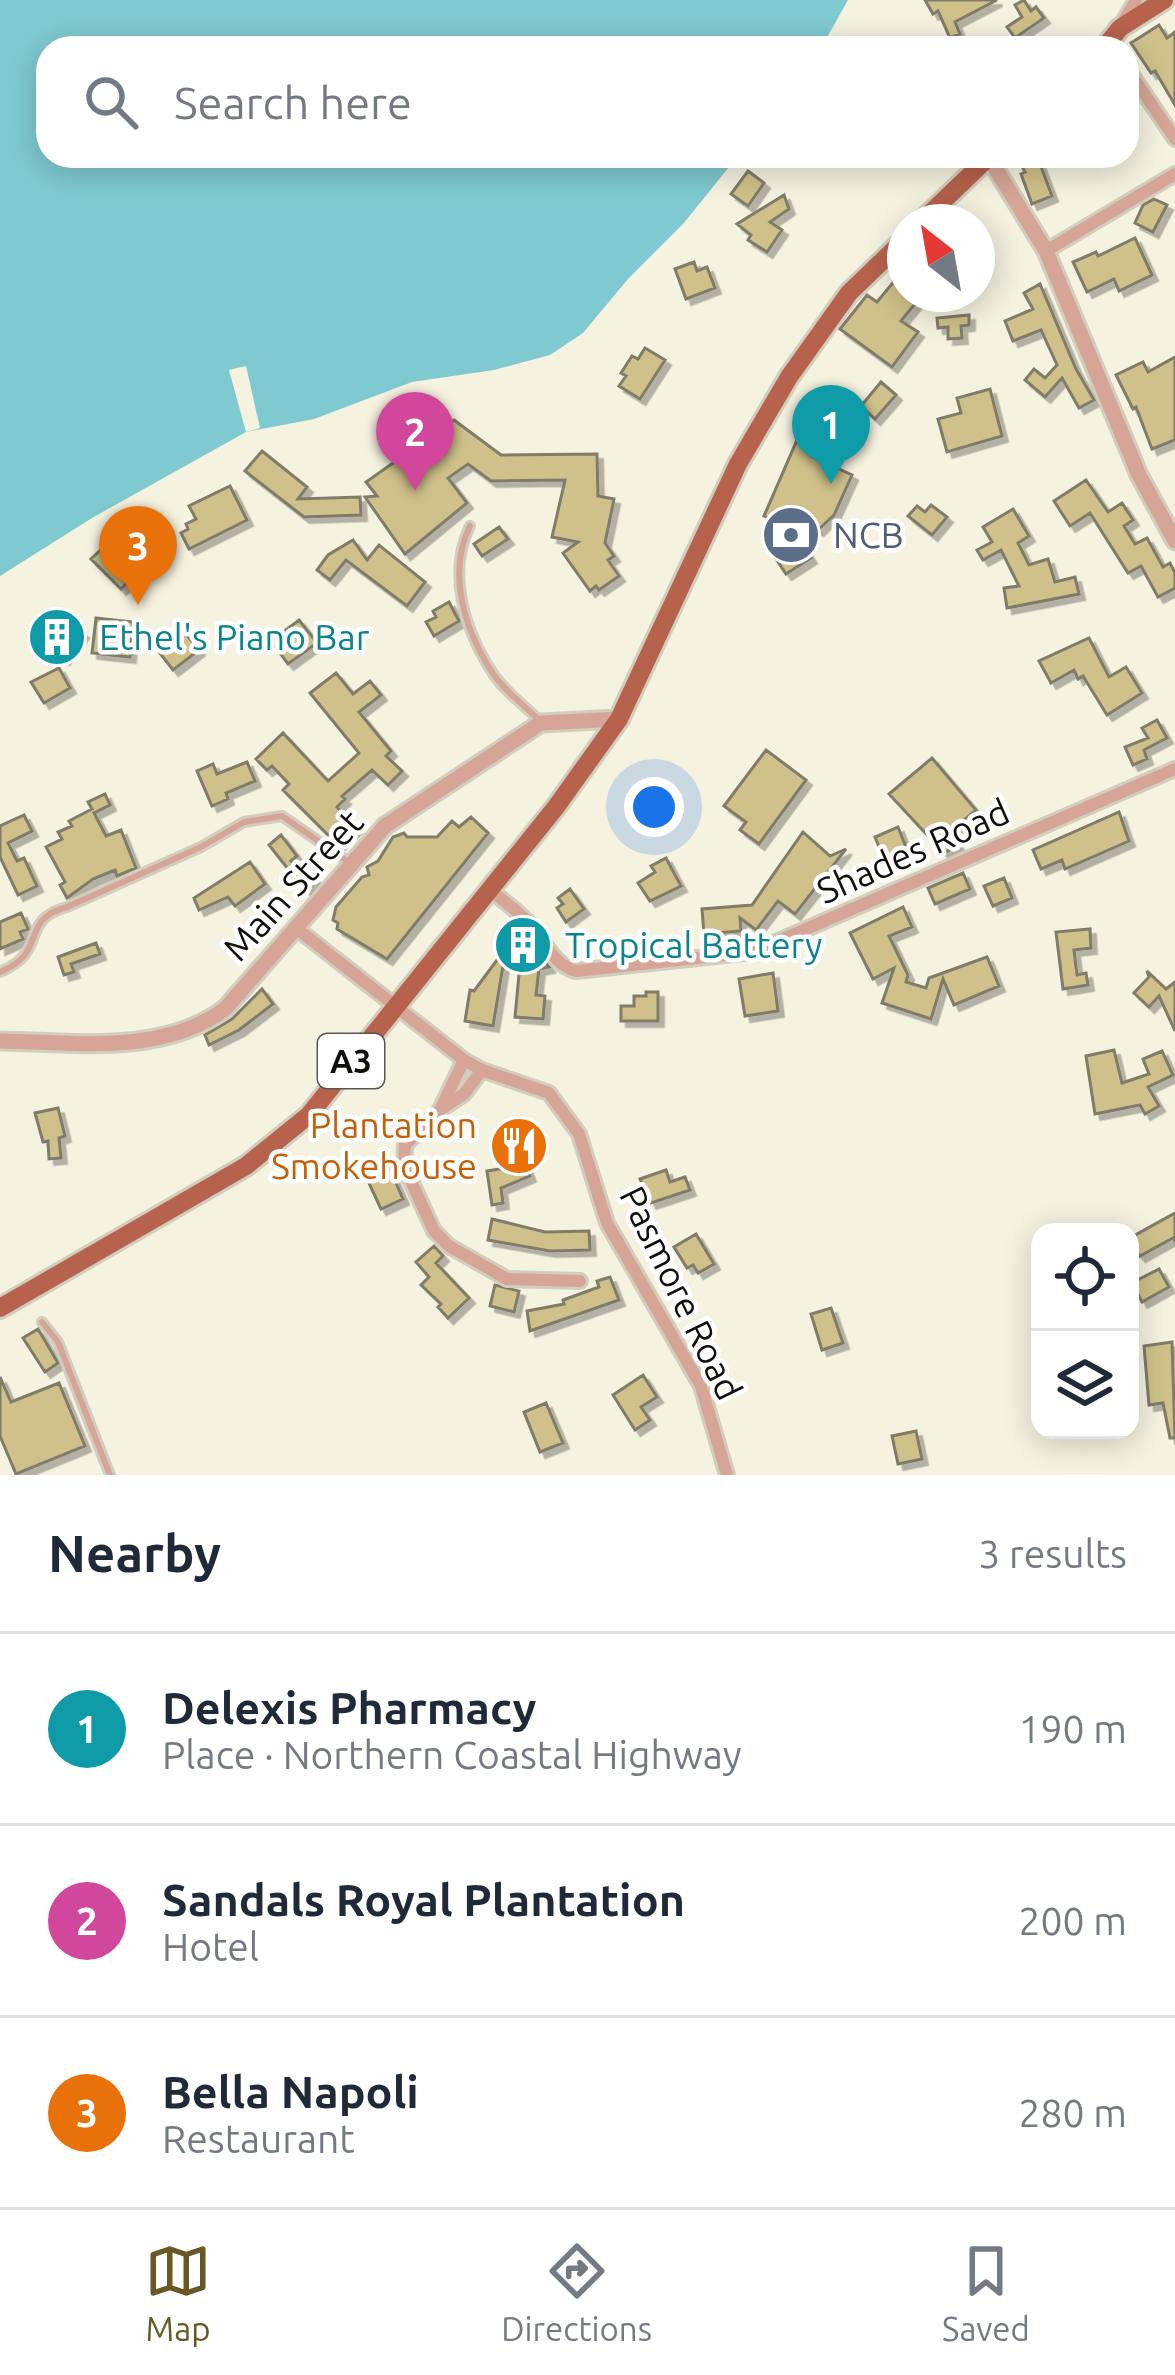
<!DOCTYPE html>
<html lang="en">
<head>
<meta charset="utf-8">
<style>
  body { margin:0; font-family:Ubuntu,sans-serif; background:#f2f2f3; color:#1f2937 }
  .controls { position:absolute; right:36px; bottom:36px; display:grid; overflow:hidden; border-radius:24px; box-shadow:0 6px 30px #0003 }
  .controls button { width:108px; height:108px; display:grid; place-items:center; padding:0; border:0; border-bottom:3px solid #e0e1e3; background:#fff; color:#1f2937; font:60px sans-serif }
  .compass { position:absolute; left:887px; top:204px; width:108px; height:108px; border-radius:50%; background:#fff; box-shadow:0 6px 30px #0003; rotate:329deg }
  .you { position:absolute; left:654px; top:807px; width:42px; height:42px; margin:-30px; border:9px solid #fff; border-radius:50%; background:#1a73e8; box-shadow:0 0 0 18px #1a73e833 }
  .badge { display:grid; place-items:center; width:78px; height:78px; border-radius:50%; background:#675825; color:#fff; font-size:39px; font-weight:700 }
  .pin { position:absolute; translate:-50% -99px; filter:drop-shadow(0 3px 6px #0008) }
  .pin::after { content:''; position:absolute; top:63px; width:42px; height:36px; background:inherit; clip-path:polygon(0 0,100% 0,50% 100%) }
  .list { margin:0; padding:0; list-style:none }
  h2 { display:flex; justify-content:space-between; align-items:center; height:156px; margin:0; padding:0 48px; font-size:51px }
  h2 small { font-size:39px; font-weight:400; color:#747a83 }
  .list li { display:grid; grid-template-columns:78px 1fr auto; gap:36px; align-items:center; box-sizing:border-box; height:192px; padding:0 48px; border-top:3px solid #e0e1e3 }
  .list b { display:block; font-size:45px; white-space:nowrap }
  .list p { margin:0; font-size:39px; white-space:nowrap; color:#747a83 }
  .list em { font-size:39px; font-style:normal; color:#747a83 }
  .icon { flex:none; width:66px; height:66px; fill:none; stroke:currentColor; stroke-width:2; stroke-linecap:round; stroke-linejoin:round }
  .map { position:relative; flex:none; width:1175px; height:1475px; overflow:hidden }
  .search { position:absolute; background:#fff; box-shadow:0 6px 30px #0003; left:36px; right:36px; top:36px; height:132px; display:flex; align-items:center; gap:30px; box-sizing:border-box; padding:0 42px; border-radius:36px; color:#747a83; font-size:45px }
  .sheet { height:732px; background:#fff }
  nav { display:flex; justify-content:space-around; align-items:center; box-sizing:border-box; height:168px; border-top:3px solid #e0e1e3; background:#fff; font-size:33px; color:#747a83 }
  nav a { display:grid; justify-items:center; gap:6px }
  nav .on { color:#675825 }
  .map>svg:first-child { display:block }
  .water { fill:#7fcad0 }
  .pier { fill:#f6f2e0 }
  .building { fill:#cfc189; stroke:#7f7b6b; stroke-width:3; filter:url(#shadow) }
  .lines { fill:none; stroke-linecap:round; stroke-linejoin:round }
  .service-casing { stroke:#d1cebe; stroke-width:12 }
  .minor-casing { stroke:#d1cebe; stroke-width:18 }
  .tertiary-casing { stroke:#d1cebe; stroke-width:21 }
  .primary-casing { stroke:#d1cebe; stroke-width:24 }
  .service { stroke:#d6a598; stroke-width:6 }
  .minor { stroke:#d6a598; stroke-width:12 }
  .tertiary { stroke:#d6a598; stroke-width:15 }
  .primary { stroke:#b7624c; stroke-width:18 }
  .labels { text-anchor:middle; stroke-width:9; stroke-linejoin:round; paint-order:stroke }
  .shield { fill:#fff; stroke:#585653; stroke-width:3 }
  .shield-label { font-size:33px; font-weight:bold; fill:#100e09 }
  .service-label { font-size:36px; fill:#4e5e75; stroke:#fff; text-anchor:start }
  .culture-label { font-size:36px; fill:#0d838f; stroke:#fff; text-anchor:start }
  .street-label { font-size:36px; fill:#100e09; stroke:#fff }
  .food-label { font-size:36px; fill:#c56008; stroke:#fff; text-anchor:end }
</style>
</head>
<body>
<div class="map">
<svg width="1175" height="1475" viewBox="0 0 1175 1475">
  <defs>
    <filter id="shadow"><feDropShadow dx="5.5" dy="5.5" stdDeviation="0" flood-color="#0004"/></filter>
  </defs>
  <rect width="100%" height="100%" fill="#f6f2e0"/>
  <path class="water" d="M0,0H848L821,48H48V156H738L683,224L628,279L583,333L550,355L494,370L412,382L314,419L246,432L92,518L0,576Z"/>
  <path class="pier" d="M246,366L260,428L246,432L229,370Z"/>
  <path class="building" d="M925,0H997L955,22L960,34L950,38L938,11L933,14Z
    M1024,0L1031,11L1036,7L1044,18L1015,38L1007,27L1022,17L1015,5Z
    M1159,25L1167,38L1175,32V105L1155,71L1151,73L1131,43Z
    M1016,156H1037L1052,196L1032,204L1021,174L1025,172Z
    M748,171L764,183L748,206L731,194Z
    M784,195L789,209L770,222L782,230L767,252L748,240L751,235L737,224Z
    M1154,199L1167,205L1153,232L1135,223L1143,205Z
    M1135,238L1152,275L1119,291L1114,279L1087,292L1073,262L1096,252L1098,256Z
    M694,262L697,271L707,267L715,288L686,299L675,269Z
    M896,279L905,285V294H923L901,321L918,332L892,367L840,329L867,295L877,302Z
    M1040,284L1076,369L1094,400L1079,408L1062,378L1045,397L1025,380L1034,369L1045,378L1057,365L1041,330L1013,341L1005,321L1033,309L1024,293Z
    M969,315V325L961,326L962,338L948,339V327L938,328L937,318Z
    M645,348L665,360L640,399L619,386L626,376L621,373L632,356L638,359Z
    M1175,357V440L1152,449L1136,407L1133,409L1116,375L1143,362L1148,372Z
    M881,382L896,395L875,419L861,406Z
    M990,389L1002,436L947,452L938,419L961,413L957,398Z
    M454,420L501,455L597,454L598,496L614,499L605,543L614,556L608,560L619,576L599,590L596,586L590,591L563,553L578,542L552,537L565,480L491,481L468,464L448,478L467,503L405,554L365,497L377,496L366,482Z
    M797,440L814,448L811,456L852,475L834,515L818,530L784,515L811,558L786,574L776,559L800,544L783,537L788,526L764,516Z
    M262,451L307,487L298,499L360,497L361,515L304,517L245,471Z
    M1086,480L1108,512L1122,503L1133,520L1124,526L1135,544L1147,538L1163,567L1170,563L1175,573V588L1158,597L1141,566L1128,573L1090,513L1070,526L1054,501Z
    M230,486L247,520L189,549L181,533L188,529L186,524L196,519L189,506Z
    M931,505L947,517L932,535L908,516L917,506L925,512Z
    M1013,509L1029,536L1018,543L1029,565L1048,559L1055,582L1075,577L1079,594L1007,608L1004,588L1019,586L1001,550L983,560L977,550L992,542L983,527Z
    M499,527L508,539L482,556L474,544Z
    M115,536L144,566L121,589L91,559Z
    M353,540L367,560L379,545L425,582L407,606L346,560L330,580L317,570L328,555Z
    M449,602L459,621L434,636L426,622L436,617L433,611Z
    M54,611L83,633L64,659L46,646L43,651L31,642Z
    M96,618L133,622L130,657L92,653Z
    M299,620L317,643L288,664L271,641Z
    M181,628L199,650L173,670L155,647Z
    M1089,638L1109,677L1126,667L1142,693L1107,715L1083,676L1078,679L1074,670L1051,683L1039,661Z
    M59,668L70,688L44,703L31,682Z
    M336,673L353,694L370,681L381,695L359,712L391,751L386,756L402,771L388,785L372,770L342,796L345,799L337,807L356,828L338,845L283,790L289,784L272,766L267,770L256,759L283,733L328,781L359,753L310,693Z
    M1157,720L1167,738L1144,750L1147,759L1133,765L1125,747L1148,738L1142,728Z
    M766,750L806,780L759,844L740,830L746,822L724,806Z
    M932,758L976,810L950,832L958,845L944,853L889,794Z
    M247,762L255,781L226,793L228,799L212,806L197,771L213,764L217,774Z
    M652,780L676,809L655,827L631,798Z
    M105,794L110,805L94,813L106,836L121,830L136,868L117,876L115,870L93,879L67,898L60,885L65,882L46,847L62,839L58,832L72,826L69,821L92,809L88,802Z
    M1119,812L1129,841L1065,869L1062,860L1041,869L1033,850Z
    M24,815L32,831L8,843L17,861L24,858L37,886L18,895L0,857V826Z
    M471,817L488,833L387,959L337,929L338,923L333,920L336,907L362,877L369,875L367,867L378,861L393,837L404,833L407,837H437L452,821L459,827Z
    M898,827L910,857L887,866L875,837Z
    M803,832L830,856L846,849L795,914L778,901L756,930L740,918L741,931L704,934L702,909L752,905Z
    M281,835L297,856L291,861L315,878L306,890L290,878L292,874L269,845Z
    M666,858L681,886L650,901L638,883L655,872L651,866Z
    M250,862L265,884L235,906L228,897L199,910L194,898Z
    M963,873L970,889L935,904L928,888Z
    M1004,878L1012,898L993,906L984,886Z
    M570,889L584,909L566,922L557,908L563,904L558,898Z
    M903,907L912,927L889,936L908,975L906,982L926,988L929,978L987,957L999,986L954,1005L943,979L931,1019L882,1003L894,968L873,979L850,933Z
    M21,913L28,929L20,932L23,939L0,949V922Z
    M1090,929L1091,948L1074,950L1077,975L1086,973L1088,985L1063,989L1056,932Z
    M523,932L549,967L539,969L536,995L545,996L543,1019L515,1017Z
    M96,943L100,954L71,964L74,972L64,975L58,957Z
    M506,948L493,1026L465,1021L470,990L474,991Z
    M1147,971L1166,989L1175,982V1031L1159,996L1149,1007L1134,993L1149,977Z
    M773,973L778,1011L745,1016L739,979Z
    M262,989L273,1004L239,1030L209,1045L205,1035L232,1019Z
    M646,992H658V1021H621V1006H634V996H646Z
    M1114,1050L1122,1083L1149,1074L1143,1059L1162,1051L1173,1075L1148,1087L1159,1106L1145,1114L1140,1105L1095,1114L1086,1056Z
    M58,1108L65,1136L59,1138L61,1158L49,1159L48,1141L43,1142L35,1113Z
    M526,1132L530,1157L523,1158L530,1176L501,1188L503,1203L492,1205L487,1171L511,1167L506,1135Z
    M390,1169L403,1199L381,1209L367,1179Z
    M666,1170L670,1182L685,1177L690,1190L651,1203L640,1179Z
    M1175,1213V1241L1173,1238L1140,1256L1136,1251L1130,1252V1238Z
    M492,1219L545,1232L589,1231L590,1250L550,1251L488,1240Z
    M696,1234L714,1264L698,1273L693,1265L687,1268L674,1247Z
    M434,1246L443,1256L436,1263L469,1298L448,1318L438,1307L441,1304L421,1285L429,1277L416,1262Z
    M1159,1269L1169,1287L1142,1302L1132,1283Z
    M610,1277L619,1300L530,1331L527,1311L564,1304L563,1300L599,1287L597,1281Z
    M495,1285L519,1291L514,1312L490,1306Z
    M831,1308L843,1343L822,1350L811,1314Z
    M38,1329L58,1363L45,1372L23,1338Z
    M1172,1342L1175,1438H1170L1163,1403L1149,1405L1144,1346Z
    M643,1375L657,1397L641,1407L650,1420L635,1430L613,1395Z
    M0,1377L11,1402L59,1383L85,1446L16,1474L0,1436Z
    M546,1403L563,1443L540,1452L524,1412Z
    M916,1431L922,1459L898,1464L892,1436Z"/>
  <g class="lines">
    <g class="service-casing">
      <path id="service" d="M470,526C447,572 464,629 492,672C503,690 524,705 539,720
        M0,972C50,951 18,920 67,907L201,847L244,822L282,816L350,863
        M42,1322L58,1342L110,1475"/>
    </g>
    <g class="minor-casing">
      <path id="minor" d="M1123,22L1136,0
        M1127,68L1175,139
        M1046,251L1175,174
        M488,888C501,899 515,909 527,921C545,939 551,964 576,971L753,952L1175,769
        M296,928L464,1060L482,1070L549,1093L579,1134L607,1223L701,1386L727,1475
        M464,1060L440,1110L405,1145L404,1166L434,1231L449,1246L507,1279L580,1281
        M440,1110L464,1094L482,1070"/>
    </g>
    <g class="tertiary-casing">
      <path id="tertiary" d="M989,158L1046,251L1139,475L1175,541
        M0,1041C74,1042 161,1056 225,1009L385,826L541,723L619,719"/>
    </g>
    <g class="primary-casing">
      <path id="primary" d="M1104,48L1120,28L1164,0
        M921,222L990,156
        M0,1308L246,1166L309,1115L556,807L619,719L738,464L789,377L849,293L905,239"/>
    </g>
    <use href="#service" class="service"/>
    <use href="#minor" class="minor"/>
    <use href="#tertiary" class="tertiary"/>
    <use href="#primary" class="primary"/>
  </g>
  <defs>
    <g id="bank-disc" transform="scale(3)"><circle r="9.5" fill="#5c6f8a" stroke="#fff"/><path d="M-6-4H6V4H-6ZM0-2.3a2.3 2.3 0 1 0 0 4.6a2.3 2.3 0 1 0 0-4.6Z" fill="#fff"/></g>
    <g id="building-disc" transform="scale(3)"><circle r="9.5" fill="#0f9aa8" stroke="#fff"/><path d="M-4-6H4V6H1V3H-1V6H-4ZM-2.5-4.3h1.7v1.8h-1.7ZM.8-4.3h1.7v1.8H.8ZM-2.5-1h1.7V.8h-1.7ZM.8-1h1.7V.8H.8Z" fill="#fff"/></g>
    <g id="restaurant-disc" transform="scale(3)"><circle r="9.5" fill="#e8710a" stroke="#fff"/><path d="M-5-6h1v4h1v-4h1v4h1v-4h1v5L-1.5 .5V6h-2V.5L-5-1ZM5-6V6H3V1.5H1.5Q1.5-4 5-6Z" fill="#fff"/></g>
  </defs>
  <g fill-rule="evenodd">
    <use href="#bank-disc" x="791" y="535"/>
    <use href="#building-disc" x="57" y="637"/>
    <use href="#building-disc" x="523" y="945"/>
    <use href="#restaurant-disc" x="519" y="1146"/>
  </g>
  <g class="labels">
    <rect class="shield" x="318" y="1034" width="66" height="54" rx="9"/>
    <g class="shield-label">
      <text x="351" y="1073">A3</text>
    </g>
    <g class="service-label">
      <text x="833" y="548">NCB</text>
    </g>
    <g class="culture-label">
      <text x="99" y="650">Ethel's Piano Bar</text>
      <text x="565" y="958">Tropical Battery</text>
    </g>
    <g class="street-label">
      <text transform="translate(913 851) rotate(-24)" y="13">Shades Road</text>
      <text transform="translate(293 885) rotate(-48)" y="13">Main Street</text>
      <text transform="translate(681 1293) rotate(64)" y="13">Pasmore Road</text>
    </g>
    <g class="food-label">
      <text x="477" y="1138">Plantation<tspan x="477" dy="41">Smokehouse</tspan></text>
    </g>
  </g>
</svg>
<div class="controls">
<button><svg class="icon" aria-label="locate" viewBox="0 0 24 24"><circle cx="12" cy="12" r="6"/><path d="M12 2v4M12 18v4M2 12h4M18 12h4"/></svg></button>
<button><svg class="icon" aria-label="layers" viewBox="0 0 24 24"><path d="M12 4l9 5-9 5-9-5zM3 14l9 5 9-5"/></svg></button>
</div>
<svg class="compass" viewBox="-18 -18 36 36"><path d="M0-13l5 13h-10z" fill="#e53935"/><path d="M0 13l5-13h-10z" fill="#747a83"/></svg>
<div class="you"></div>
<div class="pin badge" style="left:831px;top:484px;background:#0f9aa8">1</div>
<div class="pin badge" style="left:415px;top:491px;background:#d1479c">2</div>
<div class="pin badge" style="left:138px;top:605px;background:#e8710a">3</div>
<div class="search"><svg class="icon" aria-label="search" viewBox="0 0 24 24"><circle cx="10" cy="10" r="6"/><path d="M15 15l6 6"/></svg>Search here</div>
</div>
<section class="sheet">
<h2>Nearby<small>3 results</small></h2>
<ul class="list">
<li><span class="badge" style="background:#0f9aa8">1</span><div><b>Delexis Pharmacy</b><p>Place · Northern Coastal Highway</p></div><em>190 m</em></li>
<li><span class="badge" style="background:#d1479c">2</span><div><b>Sandals Royal Plantation</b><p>Hotel</p></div><em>200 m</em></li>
<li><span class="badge" style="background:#e8710a">3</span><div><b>Bella Napoli</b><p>Restaurant</p></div><em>280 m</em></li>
</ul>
</section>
<nav>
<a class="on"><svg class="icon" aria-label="map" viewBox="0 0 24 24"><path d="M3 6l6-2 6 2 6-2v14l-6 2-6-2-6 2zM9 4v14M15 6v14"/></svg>Map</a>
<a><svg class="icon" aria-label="directions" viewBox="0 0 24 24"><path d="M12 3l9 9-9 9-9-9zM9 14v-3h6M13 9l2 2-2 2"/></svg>Directions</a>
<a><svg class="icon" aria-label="saved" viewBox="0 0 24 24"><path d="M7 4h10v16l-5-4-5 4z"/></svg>Saved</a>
</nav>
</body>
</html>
